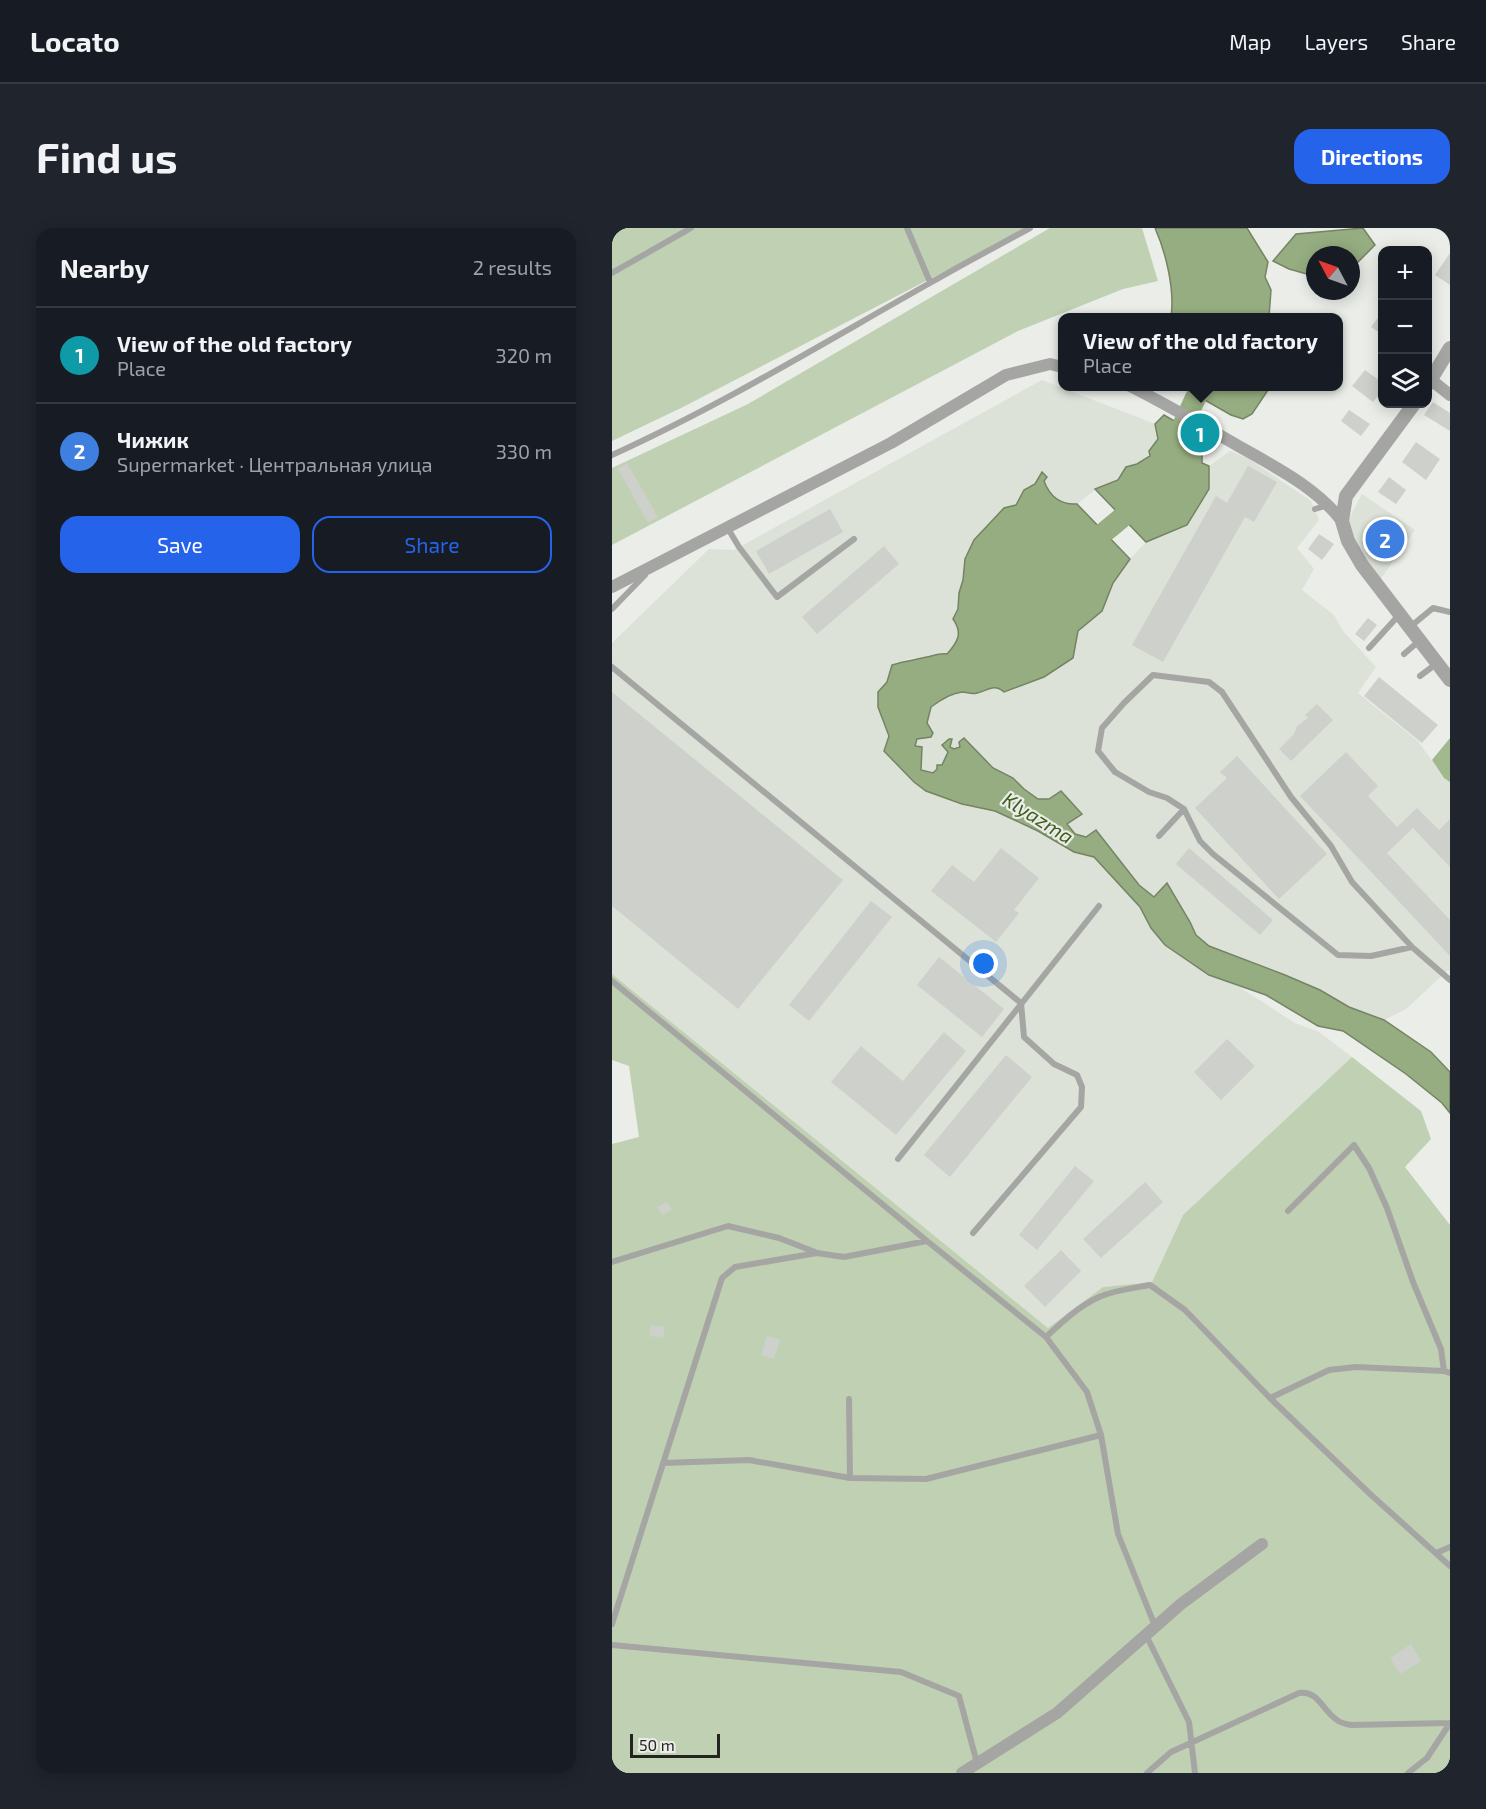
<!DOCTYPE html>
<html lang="en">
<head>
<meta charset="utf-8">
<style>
  body { margin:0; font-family:"Exo 2",sans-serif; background:#20242c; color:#f1f3f6 }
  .controls { position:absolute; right:18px; top:18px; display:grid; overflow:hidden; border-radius:12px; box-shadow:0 3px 15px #0003 }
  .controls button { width:54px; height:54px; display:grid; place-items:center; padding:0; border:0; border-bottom:2px solid #363941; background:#171b24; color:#f1f3f6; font:30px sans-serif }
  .compass { position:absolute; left:694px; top:18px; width:54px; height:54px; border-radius:50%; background:#171b24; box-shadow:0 3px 15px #0003; rotate:311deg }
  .scale { position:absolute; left:18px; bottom:15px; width:90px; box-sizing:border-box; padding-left:6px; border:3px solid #232422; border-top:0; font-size:16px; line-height:21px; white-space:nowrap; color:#232422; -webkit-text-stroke:4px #eaede8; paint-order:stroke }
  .you { position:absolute; left:372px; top:736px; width:21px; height:21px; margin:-15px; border:4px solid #fff; border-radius:50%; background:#1a73e8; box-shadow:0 0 0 9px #1a73e833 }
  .badge { display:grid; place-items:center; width:39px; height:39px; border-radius:50%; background:#2563eb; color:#fff; font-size:20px; font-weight:700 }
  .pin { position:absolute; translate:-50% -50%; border:3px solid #fff; box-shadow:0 2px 6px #0006 }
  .popup { position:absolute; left:446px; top:85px; width:285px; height:78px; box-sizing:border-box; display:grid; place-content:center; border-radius:12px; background:#171b24; filter:drop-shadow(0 2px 4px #0005); font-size:20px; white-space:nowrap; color:#9ea1a6 }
  .popup b { font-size:22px; color:#f1f3f6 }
  .popup::after { content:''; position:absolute; left:50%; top:100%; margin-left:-12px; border:12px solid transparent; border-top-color:#171b24 }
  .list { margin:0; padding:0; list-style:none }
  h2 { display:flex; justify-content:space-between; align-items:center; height:78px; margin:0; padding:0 24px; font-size:26px }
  h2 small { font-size:20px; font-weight:400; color:#9ea1a6 }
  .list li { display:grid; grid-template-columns:39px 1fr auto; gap:18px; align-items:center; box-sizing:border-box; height:96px; padding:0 24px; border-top:2px solid #363941 }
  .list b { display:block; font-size:22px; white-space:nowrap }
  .list p { margin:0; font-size:20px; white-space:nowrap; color:#9ea1a6 }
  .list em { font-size:20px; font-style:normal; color:#9ea1a6 }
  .actions { display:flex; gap:12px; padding:18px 24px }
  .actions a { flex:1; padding:14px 0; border:2px solid #2563eb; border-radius:18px; text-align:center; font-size:21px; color:#2563eb }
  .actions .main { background:#2563eb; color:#fff }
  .icon { flex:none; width:33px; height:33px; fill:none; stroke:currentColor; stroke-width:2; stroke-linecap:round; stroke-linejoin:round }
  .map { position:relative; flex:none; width:838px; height:1545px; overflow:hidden; border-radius:18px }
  header { display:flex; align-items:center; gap:36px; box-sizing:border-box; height:84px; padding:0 30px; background:#171b24; border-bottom:2px solid #363941 }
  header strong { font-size:28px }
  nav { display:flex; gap:33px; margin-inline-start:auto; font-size:21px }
  .intro { display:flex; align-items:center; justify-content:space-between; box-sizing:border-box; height:144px; padding:0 36px }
  h1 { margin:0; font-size:42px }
  .button { padding:15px 27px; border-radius:18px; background:#2563eb; color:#fff; font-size:21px; font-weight:700 }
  main { display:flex; gap:36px; padding:0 36px }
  aside { flex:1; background:#171b24; border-radius:18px; box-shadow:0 3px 15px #0003 }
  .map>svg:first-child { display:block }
  .built { fill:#dce2d7 }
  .green { fill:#c0d0b2 }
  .forest { fill:#a1b98c }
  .water { fill:#96ad81; stroke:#748464; stroke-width:1.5 }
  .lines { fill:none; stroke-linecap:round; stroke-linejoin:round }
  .river { stroke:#96ad81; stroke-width:21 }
  .building { fill:#ced0cc }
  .service { stroke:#a5a6a4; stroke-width:6 }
  .minor { stroke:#a5a6a4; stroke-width:12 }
  .tertiary { stroke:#a5a6a4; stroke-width:14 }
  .labels { text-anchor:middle; stroke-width:4.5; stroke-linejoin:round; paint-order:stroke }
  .water-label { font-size:20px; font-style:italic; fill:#415e1e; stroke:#eaede8 }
</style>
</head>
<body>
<header>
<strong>Locato</strong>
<nav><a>Map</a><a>Layers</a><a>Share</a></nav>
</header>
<div class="intro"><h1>Find us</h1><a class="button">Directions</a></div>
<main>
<aside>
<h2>Nearby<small>2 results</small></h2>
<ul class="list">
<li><span class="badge" style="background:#0f9aa8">1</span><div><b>View of the old factory</b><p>Place</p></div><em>320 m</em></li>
<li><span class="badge" style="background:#3f7fe0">2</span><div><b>Чижик</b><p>Supermarket · Центральная улица</p></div><em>330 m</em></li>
</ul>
<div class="actions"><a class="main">Save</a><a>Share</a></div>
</aside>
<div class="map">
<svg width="838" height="1545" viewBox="0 0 838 1545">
  <rect width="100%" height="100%" fill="#eaede8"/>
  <path class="built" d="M430,152L543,196L546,211L537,223L538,228L525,236L514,239L506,252L483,262L465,276H451L436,262L432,253L425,251L423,256L412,262L404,277L392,280L362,312L353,331L351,352L347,365L346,381L341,391L347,399V411L342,419L335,426L328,425L317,429L296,431L280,437L275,454L266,464V479L277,508L273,517L302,554L350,576L383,583L426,603L462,624L482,629L528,679L539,700L597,747L624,757L683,795L707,804L740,829L571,987L540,1054L491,1059L436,1100L0,746V415L97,321L122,322Z
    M618,223L637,231L699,273L707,292L685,320L702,341L690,362L722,387L731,403L764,439L746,465L806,513L832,550L838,554V744L836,742L794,781L772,792L737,779L708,762L673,747L597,718L584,707L578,694L555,656L543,670L527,657L484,602L474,609L463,606L455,596L470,586L437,572L426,571L412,561L401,550L381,540L352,510L348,519L342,521L338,519L340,511L331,516L336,524L330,537L321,545L309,542L310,519L303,518L305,511L319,509L315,495L319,479L330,472L349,464L362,466L380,459L387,460L392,464L432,449L466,403L490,383L501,355L518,331L534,314L575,297L597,261V238Z
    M750,266L803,302L768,352L741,313L736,293Z"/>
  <path class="green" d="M0,0H416L71,179L0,213Z
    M438,0H530L546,53L511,61L406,103L0,317V240L136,176Z
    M0,746L436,1100L491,1059L540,1054L571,987L740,829L809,883L819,911L793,939L838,997V1545H0V916L27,909L17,838L0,832Z"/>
  <path class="forest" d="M838,510V554L832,550L820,532Z"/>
  <path class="water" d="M543,0H635L656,34L653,49L659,62L657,89H559C563,62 554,25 543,0Z
    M751,0L763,17L746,34L739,36V27H703L702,48L677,41L661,33L684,6Z
    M656,158V162L640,186L631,191L619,187L570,159Z
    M552,187L593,211L590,223V235L597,238V261L575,297L534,314L483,261L506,252L514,239L525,236L538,228L537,223L546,211L543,196Z
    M430,244L435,249L432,253C438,269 448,277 465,276L518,331L501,355L490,383L466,403L461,430L432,449L392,464C382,455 375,463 365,465C360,467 355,464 350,464C340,465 327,473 319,479L315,495L321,505L319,509L305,511L303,518L310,519L309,542L321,545L325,541V537H330L336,524L330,517L337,511H340L338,519L342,521L348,519L347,514L352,510L381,540L401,550L412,561L426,571H437L449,563L470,586L455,596L463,606L474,609L484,602L527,657L542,669L555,655L578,694L584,707L597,718L673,747L708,762L737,779L772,792L819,824L838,844V885L830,875L794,846L731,803L706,798L654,767L597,747L553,717L539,700L528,679L482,629L462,624L426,603L383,583L350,576L314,563L302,554L272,523L277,508L266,479V464L275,454L280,437C292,433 303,432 315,429C323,427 328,425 335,426C346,414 351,405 341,391L346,381L347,365L351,352L353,331L362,312L392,280L404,277L412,262L423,256Z"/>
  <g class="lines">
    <path class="river" d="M559,223L589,158
      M470,323C490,304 513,291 529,269"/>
  </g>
  <path class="building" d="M838,25V57L823,47Z
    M771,83V107L759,99Z
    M753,142L771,155V162L761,174L740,158Z
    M821,174L838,185V203L812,187Z
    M737,182L758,196L749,208L729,193Z
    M804,214L828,231L814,252L790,234Z
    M15,235L46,289L36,295L6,241Z
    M636,238L665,254L642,294L633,289L551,434L520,417L604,268L615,275Z
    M777,249L794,262L784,276L766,264Z
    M218,281L231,304L157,346L144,323Z
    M768,288L796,306L778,333L750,315Z
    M707,306L722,316L710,332L696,321Z
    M272,318L287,336L205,406L190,389Z
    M756,390L765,397L752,413L743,406Z
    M767,449L826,497L810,515L752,468Z
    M0,464L231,652L126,781L0,678Z
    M705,476L721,492L679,533L667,521L682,506L685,498L696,490L693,487Z
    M734,524L766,558L756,568L785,599L805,580L827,602L838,591V639L801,600L775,625L838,692V728L688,568Z
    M625,528L715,626L667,671L583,580L615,550L608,544Z
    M389,620L427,650L402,682L407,685L384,714L319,663L340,637L362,654Z
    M577,620L661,692L648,707L564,636Z
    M259,673L280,689L197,793L177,777Z
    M327,729L392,781L370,809L305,757Z
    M332,804L354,823L284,907L219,854L249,818L291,853Z
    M615,811L643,838L609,872L582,844Z
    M394,827L420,849L338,949L312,927Z
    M463,938L482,953L425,1022L407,1007Z
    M533,954L551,974L489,1030L471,1011Z
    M55,974L60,982L50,987L45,979Z
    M449,1022L469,1043L433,1079L412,1058Z
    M39,1097L53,1099L51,1110L37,1108Z
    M155,1108L168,1112L162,1131L149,1127Z
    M799,1416L809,1433L788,1446L778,1430Z"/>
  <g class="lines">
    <path class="service" d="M295,0L318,54
      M0,45L79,0
      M0,227C110,177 213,114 318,55C351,36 385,18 418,0
      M703,281L716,277
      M115,299L127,319L165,369L242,311
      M0,381L33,347
      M798,399L821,380L838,384
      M757,420L787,387
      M792,426L807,413
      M0,439L409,775L412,809L442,836L465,847L470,859L469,879L361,1005
      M808,448L824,436
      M547,608L572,581
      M800,719L759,728L726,727L601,626L588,613L572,581L555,570L537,564L503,544L486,523L490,500L512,475L541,447L597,454L610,464L679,569L719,618L740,654L800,719L838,752
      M0,753L315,1013L434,1109L475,1164L489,1207L506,1306L543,1398
      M286,931L487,678
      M676,983L742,917L757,940L775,980L801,1054L829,1121L832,1143
      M0,1034L116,998L167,1010L203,1024
      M434,1109C450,1094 467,1078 487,1069C503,1062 522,1060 538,1057L573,1082L658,1170L717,1142L744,1139L832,1143L838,1145
      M658,1170L757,1265L838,1338
      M237,1171L238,1250
      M51,1235L137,1232L238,1250L314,1251L489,1207
      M824,1325L838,1319
      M0,1396L110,1050L123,1039L205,1025L232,1029L315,1013
      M534,1407L577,1494L583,1545
      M0,1417L289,1444L347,1468L365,1535
      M535,1545L559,1524L687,1465C706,1462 711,1483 725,1492C728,1495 734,1496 739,1497L838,1495
      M796,1545L815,1530L838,1495"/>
    <path class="minor" d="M818,151L838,167
      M518,158C554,176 588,196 623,216C661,238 703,258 730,293
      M0,359L279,215L394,147L438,136L450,139
      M350,1545L445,1485L569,1376L650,1316"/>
    <path class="tertiary" d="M816,156L838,120
      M802,176L734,268L730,293L736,313L750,337L838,452"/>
  </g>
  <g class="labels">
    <g class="water-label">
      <text transform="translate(426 590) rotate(32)" y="7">Klyazma</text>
    </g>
  </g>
</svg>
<div class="controls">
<button>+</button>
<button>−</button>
<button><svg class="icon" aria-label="layers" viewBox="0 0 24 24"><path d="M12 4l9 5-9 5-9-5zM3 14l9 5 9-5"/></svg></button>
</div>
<svg class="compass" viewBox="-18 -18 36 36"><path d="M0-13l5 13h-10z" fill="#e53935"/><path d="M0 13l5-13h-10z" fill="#9ea1a6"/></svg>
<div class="scale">50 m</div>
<div class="you"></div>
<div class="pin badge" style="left:588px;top:205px;background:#0f9aa8">1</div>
<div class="popup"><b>View of the old factory</b>Place</div>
<div class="pin badge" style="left:773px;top:311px;background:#3f7fe0">2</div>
</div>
</main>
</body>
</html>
